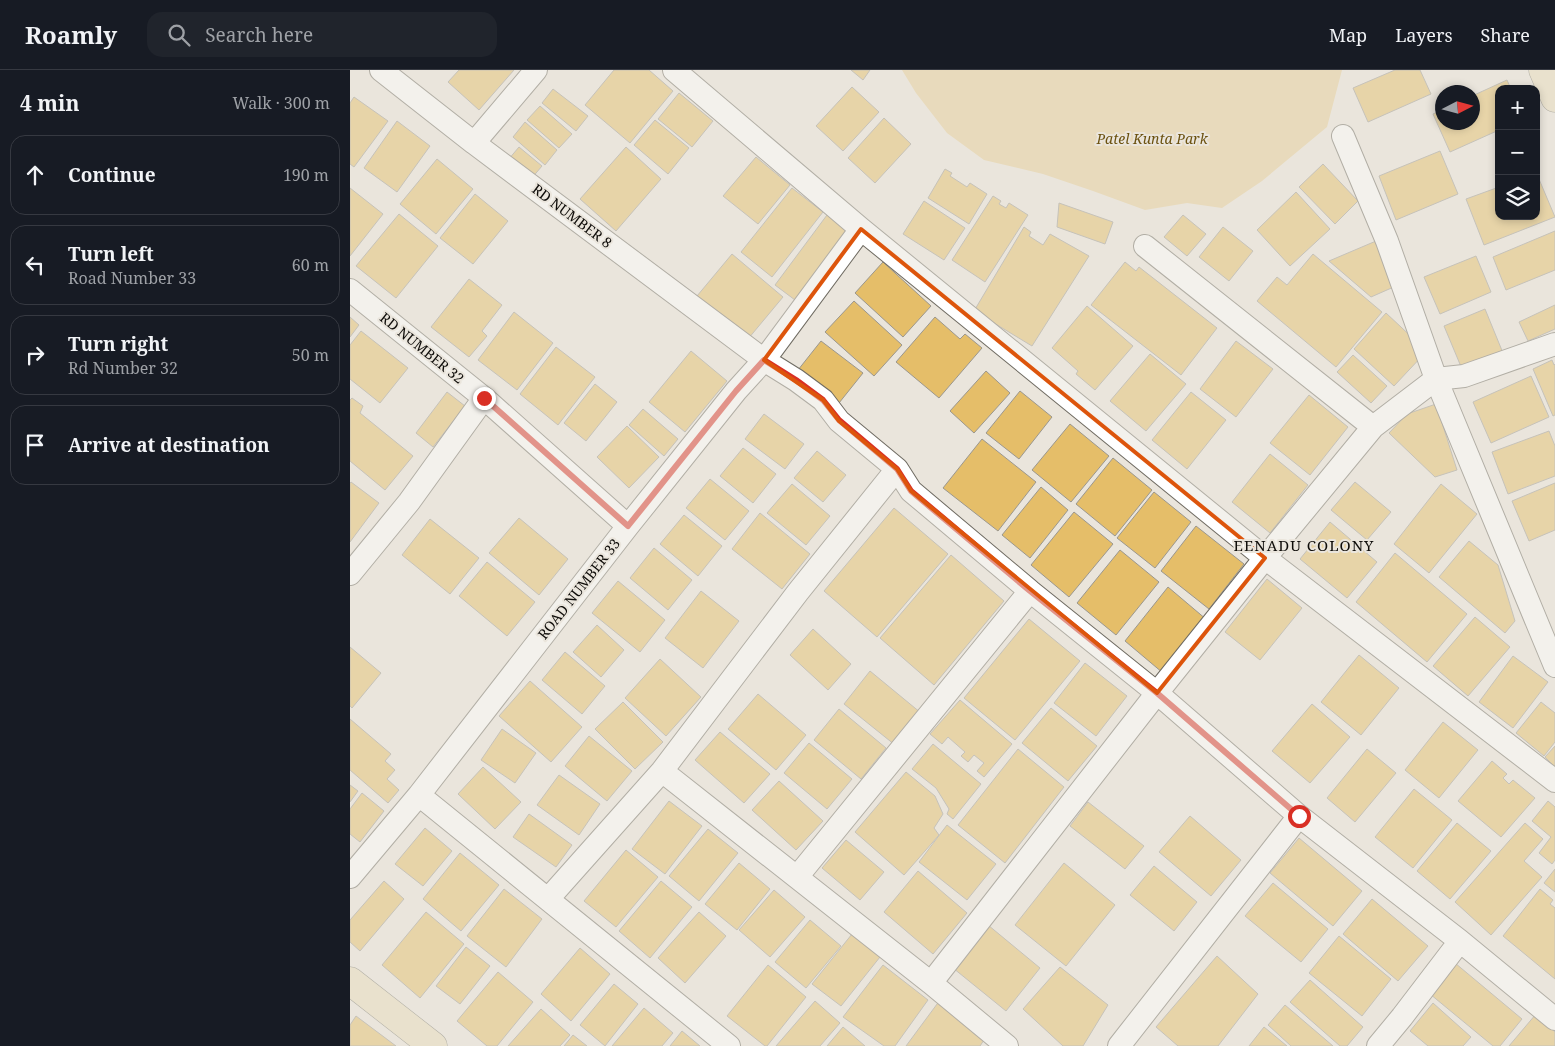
<!DOCTYPE html>
<html lang="en">
<head>
<meta charset="utf-8">
<style>
  body { margin:0; font-family:"Noto Serif",serif; background:#20242c; color:#f1f3f6 }
  .controls { position:absolute; right:15px; top:15px; display:grid; overflow:hidden; border-radius:10px; box-shadow:0 2px 8px #0003 }
  .controls button { width:45px; height:45px; display:grid; place-items:center; padding:0; border:0; border-bottom:1px solid #363941; background:#171b24; color:#f1f3f6; font:25px sans-serif }
  .compass { position:absolute; left:1085px; top:15px; width:45px; height:45px; border-radius:50%; background:#171b24; box-shadow:0 2px 8px #0003; rotate:84deg }
  .stop { position:absolute; width:15px; height:15px; margin:-11px; border:4px solid #d93025; border-radius:50%; background:#fff }
  .stop.end { background:#d93025; border-color:#fff; box-shadow:0 1px 5px #0008 }
  .list { margin:0; padding:0; list-style:none }
  h2 { display:flex; justify-content:space-between; align-items:center; height:65px; margin:0; padding:0 20px; font-size:21px }
  h2 small { font-size:16px; font-weight:400; color:#9ea1a6 }
  .list li { display:grid; grid-template-columns:32px 1fr auto; gap:15px; align-items:center; box-sizing:border-box; height:80px; margin:0 10px 10px; padding:0 10px; border:1px solid #363941; border-radius:15px }
  .list b { display:block; font-size:19px; white-space:nowrap }
  .list p { margin:0; font-size:16px; white-space:nowrap; color:#9ea1a6 }
  .list em { font-size:16px; font-style:normal; color:#9ea1a6 }
  .icon { flex:none; width:28px; height:28px; fill:none; stroke:currentColor; stroke-width:2; stroke-linecap:round; stroke-linejoin:round }
  .map { position:relative; flex:none; width:1205px; height:976px; overflow:hidden }
  header { display:flex; align-items:center; gap:30px; box-sizing:border-box; height:70px; padding:0 25px; background:#171b24; border-bottom:1px solid #363941 }
  header strong { font-size:24px }
  nav { display:flex; gap:28px; margin-inline-start:auto; font-size:18px }
  .search { width:350px; height:45px; background:#20242c; display:flex; align-items:center; gap:12px; box-sizing:border-box; padding:0 18px; border-radius:15px; color:#9ea1a6; font-size:19px }
  main { display:flex }
  aside { flex:1; background:#171b24 }
  .map>svg:first-child { display:block }
  .green { fill:#e7cc94 }
  .building { fill:#e5be69; stroke:#9b978e }
  .lines { fill:none; stroke-linecap:round; stroke-linejoin:round }
  .street-casing { stroke:#6f6b62; stroke-width:24 }
  .secondary-casing { stroke:#6f6b62; stroke-width:29 }
  .street { stroke:#fff; stroke-width:22 }
  .secondary { stroke:#e8dcba; stroke-width:28 }
  .route { stroke:#d93025; stroke-width:6 }
  .marked { fill:none; stroke:#dd550c; stroke-width:4; stroke-linejoin:round }
  .labels { text-anchor:middle; stroke-width:4; stroke-linejoin:round; paint-order:stroke }
  .park-label { font-size:14px; font-style:italic; fill:#6b510f; stroke:#eae5dc }
  .street-label { font-size:14px; fill:#0e0c09; stroke:#eae5dc }
  .neighbourhood-label { font-size:15px; letter-spacing:1px; fill:#0e0c09; stroke:#eae5dc }
</style>
</head>
<body>
<header>
<strong>Roamly</strong>
<div class="search"><svg class="icon" aria-label="search" viewBox="0 0 24 24"><circle cx="10" cy="10" r="6"/><path d="M15 15l6 6"/></svg>Search here</div>
<nav><a>Map</a><a>Layers</a><a>Share</a></nav>
</header>
<main>
<aside>
<h2>4 min<small>Walk · 300 m</small></h2>
<ul class="list">
<li><svg class="icon" aria-label="ahead" viewBox="0 0 24 24"><path d="M12 20V5M6 11l6-6 6 6"/></svg><div><b>Continue</b></div><em>190 m</em></li>
<li><svg class="icon" aria-label="left" viewBox="0 0 24 24"><path d="M17 20v-9H6M10 6l-5 5 5 5"/></svg><div><b>Turn left</b><p>Road Number 33</p></div><em>60 m</em></li>
<li><svg class="icon" aria-label="right" viewBox="0 0 24 24"><path d="M7 20v-9h11M14 6l5 5-5 5"/></svg><div><b>Turn right</b><p>Rd Number 32</p></div><em>50 m</em></li>
<li><svg class="icon" aria-label="arrive" viewBox="0 0 24 24"><path d="M6 21V4h12l-3 4 3 4H6"/></svg><div><b>Arrive at destination</b></div></li>
</ul>
</aside>
<div class="map">
<svg width="1205" height="976" viewBox="0 0 1205 976">
  <rect width="100%" height="100%" fill="#eae5dc"/>
  <path class="green" d="M552,0H992L977,57L912,111L872,138L837,133L795,140L743,121L693,104L634,90L597,63L566,23Z"/>
  <path class="building" d="M109,0H164L129,40L98,12Z
    M264,0H299L323,21L280,73L235,35Z
    M501,0H520L513,10Z
    M1045,0H1070L1081,24L1018,52L1003,18Z
    M1157,10L1161,19H1149V60L1100,82L1083,44L1092,40V52H1122V26Z
    M502,17L529,42L493,81L466,56Z
    M203,19L238,46L226,61L192,33Z
    M329,23L363,51L342,77L308,49Z
    M4,27L38,51L4,97L0,94V33Z
    M190,36L222,64L209,78L177,50Z
    M534,48L561,74L525,113L498,88Z
    M305,50L339,78L318,104L284,75Z
    M47,51L80,76L47,122L14,98Z
    M175,52L207,80L195,95L163,67Z
    M169,77L192,96L181,109L158,90Z
    M276,77L311,109L266,161L230,129Z
    M1090,81L1108,124L1046,150L1029,106Z
    M406,87L440,115L408,154L373,126Z
    M87,89L123,119L86,164L50,134Z
    M973,94L1008,131L985,154L949,117Z
    M595,99L602,103L600,106L617,117L620,113L637,124L619,154L578,128Z
    M1186,102L1205,147L1134,175L1116,129L1149,117V146H1186Z
    M0,118L33,144L0,186Z
    M442,118L473,142L422,207L391,182Z
    M946,122L980,159L940,196L907,160Z
    M125,124L158,151L123,194L90,168Z
    M643,126L651,131L649,134L656,138L659,133L678,145L635,212L602,190Z
    M574,131L615,158L594,190L553,164Z
    M709,133L763,152L755,174L707,157Z
    M49,144L88,176L46,228L6,196Z
    M477,145L498,161L445,230L425,215Z
    M833,145L856,164L837,186L814,167Z
    M674,157L681,162L679,166L693,175L700,164L739,186L682,276L624,241Z
    M873,157L903,181L879,211L849,187Z
    M1205,161V200L1156,220L1143,187Z
    M1026,171L1046,216L1021,227L979,191Z
    M382,184L433,227L398,269L347,226Z
    M963,184L1032,242L986,297L907,231L927,207L937,215Z
    M1126,186L1141,222L1090,244L1074,207Z
    M533,192L581,236L553,267L505,223Z
    M775,192L786,201L789,197L867,258L831,305L741,235Z
    M119,209L152,235L132,261L137,266L119,287L81,257Z
    M504,231L552,275L524,306L475,262Z
    M1205,235V259L1178,271L1169,252Z
    M737,236L783,276L745,320L726,304L728,301L702,278Z
    M1135,239L1153,283L1112,299L1094,256Z
    M164,242L203,273L167,320L128,290Z
    M1036,243L1067,272L1074,284L1044,316L1004,279Z
    M0,247L9,255L0,267Z
    M585,247L610,269L615,264L632,278L589,328L546,292Z
    M11,261L58,298L30,333L0,309V275Z
    M471,271L513,303L489,333L448,300Z
    M886,271L923,299L886,347L850,319Z
    M206,277L245,307L208,355L170,324Z
    M341,281L377,311L335,362L299,332Z
    M800,284L836,314L796,361L760,331Z
    M1003,285L1037,316L1021,333L987,302Z
    M1202,290L1204,295L1205,294V345L1203,346L1183,299Z
    M636,301L660,323L624,363L600,341Z
    M1181,306L1199,347L1141,373L1123,332Z
    M245,314L267,332L236,371L214,353Z
    M670,321L702,347L669,389L636,363Z
    M97,322L115,336L83,377L66,363Z
    M841,322L876,350L837,399L802,370Z
    M959,325L998,357L960,405L920,373Z
    M2,328L13,336L10,343L63,386L35,420L0,391V330Z
    M1086,334L1107,400L1085,407L1039,363L1057,344Z
    M293,339L328,369L314,386L279,355Z
    M414,344L454,374L435,399L395,369Z
    M720,354L759,386L721,432L682,400Z
    M277,356L309,387L279,418L247,387Z
    M1199,361L1205,376V406L1158,424L1142,382Z
    M632,369L686,412L648,461L593,418Z
    M393,378L426,404L403,433L370,406Z
    M467,381L496,405L473,432L444,408Z
    M920,384L958,415L920,463L882,432Z
    M763,388L802,420L765,466L726,434Z
    M360,409L399,441L375,470L336,438Z
    M1,412L29,433L0,472V413Z
    M1005,412L1041,442L1017,470L981,440Z
    M1205,413V460L1179,471L1162,431Z
    M442,414L480,446L456,475L417,443Z
    M1091,414L1127,444L1079,503L1044,474Z
    M691,417L718,440L680,488L652,465Z
    M804,422L841,452L805,498L767,468Z
    M544,438L598,484L527,567L474,521Z
    M724,442L763,474L719,527L681,495Z
    M410,443L460,484L432,519L382,479Z
    M334,445L372,476L348,506L310,474Z
    M169,448L218,489L189,525L139,483Z
    M80,449L129,488L100,524L52,485Z
    M980,452L1027,492L997,528L950,489Z
    M846,456L894,494L859,539L811,501Z
    M1119,471L1148,495L1165,551L1155,563L1089,507Z
    M304,478L342,510L318,540L280,508Z
    M770,480L809,512L766,565L727,533Z
    M1045,483L1117,544L1077,592L1006,532Z
    M601,485L654,531L584,615L530,568Z
    M137,492L185,532L157,566L109,526Z
    M917,509L952,538L910,590L875,562Z
    M268,511L315,550L290,582L242,543Z
    M818,517L857,550L813,603L775,571Z
    M351,521L389,551L353,598L315,568Z
    M1125,547L1160,577L1118,626L1083,596Z
    M679,549L730,591L665,670L614,628Z
    M247,555L274,580L251,607L223,582Z
    M463,559L501,594L478,620L440,585Z
    M0,577L31,603L2,638L0,636Z
    M215,582L255,616L232,644L192,610Z
    M1009,585L1049,618L1011,665L971,632Z
    M1163,586L1198,612L1163,658L1129,632Z
    M310,589L351,627L316,666L275,628Z
    M735,593L777,626L746,666L704,633Z
    M520,601L571,643L545,675L494,634Z
    M180,611L232,657L201,692L149,646Z
    M408,624L456,665L426,700L378,659Z
    M610,630L662,674L634,707L627,701L634,693L624,685L618,692L611,686L615,682L598,667L592,674L580,664Z
    M273,632L313,672L285,699L245,659Z
    M1191,632L1205,643V672L1194,686L1166,663Z
    M962,634L1000,667L960,713L922,681Z
    M701,638L747,676L718,711L672,673Z
    M489,639L536,678L511,709L464,670Z
    M0,649L41,684L35,691L45,700L37,709L49,720L38,733L0,700Z
    M1093,652L1128,680L1089,728L1055,700Z
    M152,659L186,683L165,713L131,690Z
    M370,662L420,704L394,733L345,690Z
    M239,666L282,701L257,731L215,696Z
    M459,673L502,709L477,739L434,703Z
    M583,674L631,714L603,749L597,744L599,739L586,718L562,699Z
    M1205,676V697L1195,687Z
    M668,679L714,717L655,793L608,755Z
    M1017,679L1046,703L1005,752L977,728Z
    M1142,691L1157,704L1153,708L1159,714L1163,710L1185,728L1151,767L1108,731Z
    M133,697L171,732L145,759L108,724Z
    M556,702L585,726L593,744L584,758L589,765L554,805L505,762Z
    M209,705L250,734L229,765L187,735Z
    M429,711L473,751L446,780L402,740Z
    M0,715L8,721L0,732Z
    M1064,719L1102,750L1063,798L1025,767Z
    M12,723L34,741L10,772L0,764V739Z
    M319,731L352,756L315,804L282,779Z
    M1198,731L1205,737V790L1202,794L1189,783L1201,767L1182,751Z
    M738,732L794,776L775,799L720,756Z
    M179,744L222,775L206,797L163,767Z
    M840,746L891,790L861,826L809,782Z
    M1107,753L1141,781L1100,829L1067,801Z
    M1175,753L1193,769L1174,791L1192,807L1141,865L1105,832Z
    M597,755L646,794L617,830L569,792Z
    M75,758L102,781L73,816L45,794Z
    M358,759L388,783L349,831L319,806Z
    M949,768L1012,821L983,856L920,803Z
    M496,770L534,802L510,830L472,798Z
    M276,780L308,807L266,857L234,831Z
    M110,783L149,815L111,861L73,829Z
    M389,793L420,819L387,860L355,834Z
    M714,793L765,835L716,896L665,855Z
    M804,796L847,832L824,861L780,825Z
    M1205,799V822L1194,813Z
    M568,801L617,843L583,884L534,842Z
    M34,811L54,829L10,881L0,872V850Z
    M311,811L342,837L300,888L269,861Z
    M923,813L978,859L951,892L895,846Z
    M154,819L192,849L156,897L117,866Z
    M1190,819L1203,830L1200,834L1205,838V909L1153,866Z
    M424,820L455,847L420,887L389,860Z
    M1022,829L1078,876L1048,911L993,864Z
    M76,842L114,874L70,928L32,895Z
    M349,842L376,866L335,913L308,888Z
    M460,850L491,876L456,918L425,892Z
    M638,855L690,898L656,941L603,898Z
    M502,864L530,887L491,936L462,914Z
    M989,866L1041,909L1012,946L959,903Z
    M116,877L140,896L110,934L86,916Z
    M230,878L260,904L221,951L191,924Z
    M867,886L908,924L868,976H828L806,957Z
    M1105,893L1172,949L1150,976H1143L1080,924Z
    M418,895L456,927L417,976H415L377,946Z
    M533,895L578,930L545,976H534L493,947Z
    M710,897L758,935L733,976H713L673,939Z
    M148,902L183,932L147,976H137L107,951Z
    M960,910L1013,957L997,976H990L940,932Z
    M264,914L288,934L255,976L230,955Z
    M593,926L638,964L630,976H556Z
    M465,931L490,953L470,976H426Z
    M1083,933L1121,967L1113,976H1078L1060,961Z
    M935,935L983,976H941L918,955Z
    M294,938L323,963L312,976H262Z
    M191,939L220,965L210,976H158Z
    M1186,944L1205,962V976H1159Z
    M6,946L46,976H0V955Z
    M493,957L515,976H477Z
    M914,957L937,976H899Z
    M332,961L350,976H320Z
    M223,965L237,976H214Z"/>
  <g class="lines">
    <g class="street-casing">
      <path id="street" d="M31,0L124,73L414,290L446,310L473,330L489,351L547,399L561,421L680,521L807,623L949,746L1110,871L1205,949
        M324,0L511,159L915,488L1205,711
        M993,66L1037,171L1086,309L1205,596
        M124,73L186,0
        M795,176L1023,357
        M0,220L134,328L278,456
        M0,504L59,432L134,328
        M312,701L581,913L657,976
        M69,725L379,976
        M0,807L69,725L278,456L386,321L414,290L511,159
        M447,807L680,521
        M198,829L312,701L448,522L547,399
        M581,913L807,623L915,488L1023,357L1086,309L1114,306L1205,274
        M769,976L949,746
        M1028,976L1052,947L1110,871"/>
    </g>
    <g class="secondary-casing">
      <path id="secondary" d="M1193,0L1205,28
        M0,911L83,976"/>
    </g>
    <use href="#street" class="street"/>
    <use href="#secondary" class="secondary"/>
  </g>
  <g class="lines">
    <path class="route" d="M134,328L278,456L386,321L414,290L446,310L473,330L489,350L547,399L561,421L680,521L807,623L949,746"/>
  </g>
  <path d="M0 0H1205V976H0ZM511,159L915,488L807,623L561,421L547,399L489,351L473,330L414,290Z" fill="#eae5dc" fill-opacity=".55" fill-rule="evenodd"/>
  <path class="marked" d="M511,159L915,488L807,623L561,421L547,399L489,351L473,330L414,290Z"/>
  <g class="labels">
    <g class="park-label">
      <text x="802" y="74">Patel Kunta Park</text>
    </g>
    <g class="street-label">
      <text transform="translate(222 146) rotate(37)" y="5">RD NUMBER 8</text>
      <text transform="translate(72 278) rotate(39)" y="5">RD NUMBER 32</text>
      <text transform="translate(229 519) rotate(-52)" y="5">ROAD NUMBER 33</text>
    </g>
    <g class="neighbourhood-label">
      <text x="954" y="481">EENADU COLONY</text>
    </g>
  </g>
</svg>
<div class="controls">
<button>+</button>
<button>−</button>
<button><svg class="icon" aria-label="layers" viewBox="0 0 24 24"><path d="M12 4l9 5-9 5-9-5zM3 14l9 5 9-5"/></svg></button>
</div>
<svg class="compass" viewBox="-18 -18 36 36"><path d="M0-13l5 13h-10z" fill="#e53935"/><path d="M0 13l5-13h-10z" fill="#9ea1a6"/></svg>
<div class="stop" style="left:949px;top:746px"></div>
<div class="stop end" style="left:134px;top:328px"></div>
</div>
</main>
</body>
</html>
